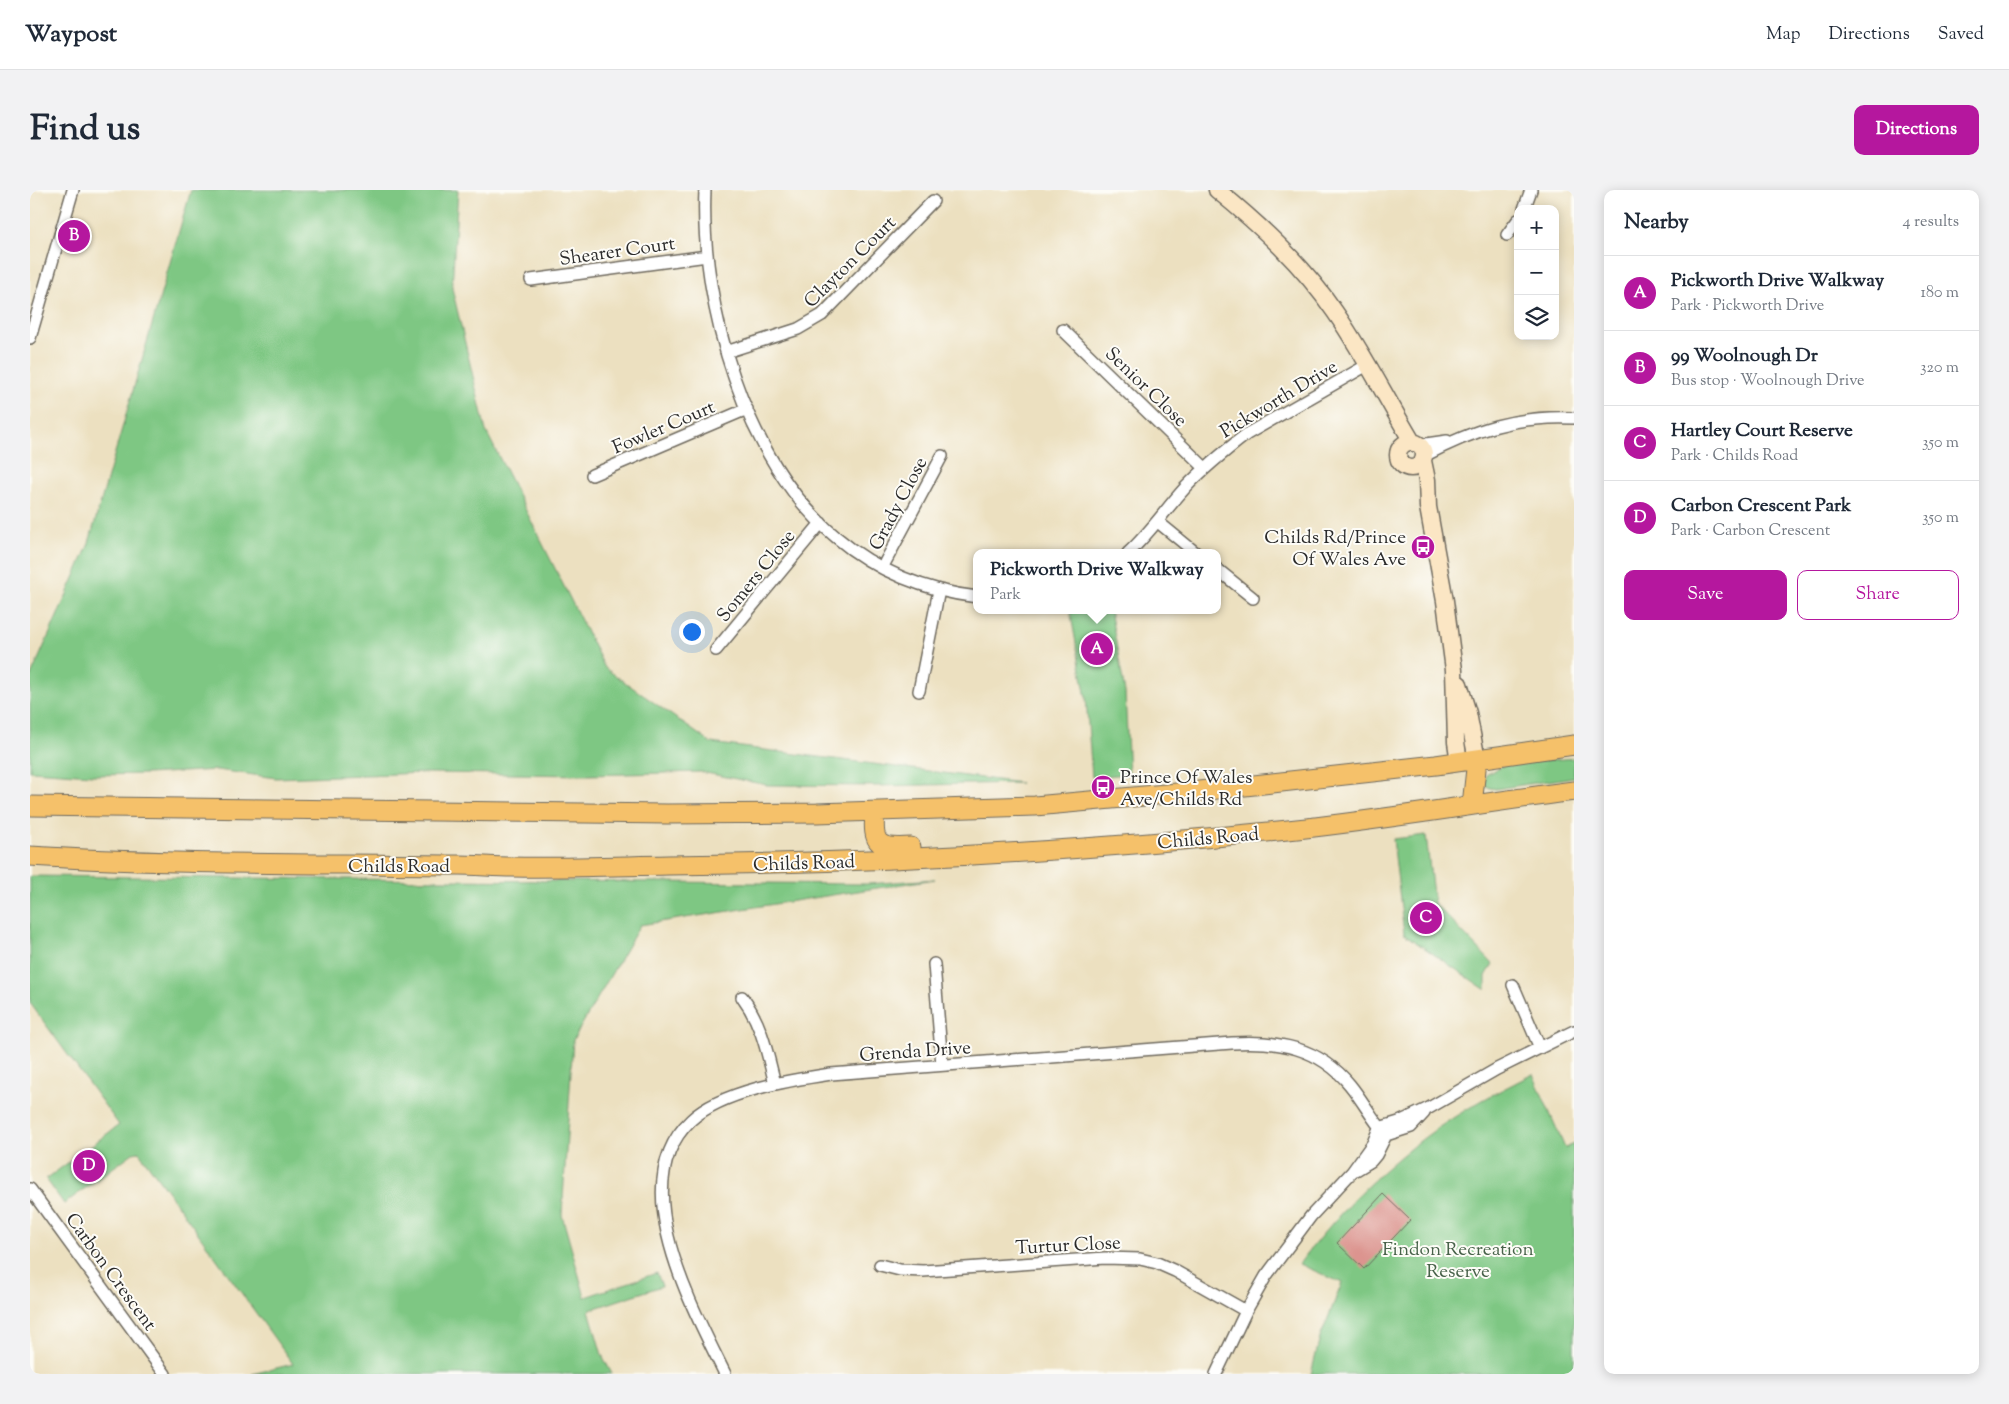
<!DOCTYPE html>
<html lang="en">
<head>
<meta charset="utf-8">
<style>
  body { margin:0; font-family:"Sorts Mill Goudy",serif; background:#f2f2f3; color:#1f2937 }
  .controls { position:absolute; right:15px; top:15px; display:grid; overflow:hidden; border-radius:10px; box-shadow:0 2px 12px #0003 }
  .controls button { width:45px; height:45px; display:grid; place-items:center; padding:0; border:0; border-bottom:1px solid #e0e1e3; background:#fff; color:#1f2937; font:25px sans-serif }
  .you { position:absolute; left:661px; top:441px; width:18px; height:18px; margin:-12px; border:4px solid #fff; border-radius:50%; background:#1a73e8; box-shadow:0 0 0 8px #1a73e833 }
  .badge { display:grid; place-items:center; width:32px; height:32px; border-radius:50%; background:#b5179e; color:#fff; font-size:16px; font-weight:700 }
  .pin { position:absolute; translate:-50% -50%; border:2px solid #fff; box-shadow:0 1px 5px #0006 }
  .popup { position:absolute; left:943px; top:359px; width:248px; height:65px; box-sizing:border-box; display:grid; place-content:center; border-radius:10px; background:#fff; filter:drop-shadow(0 1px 4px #0005); font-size:16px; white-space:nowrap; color:#747a83 }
  .popup b { font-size:19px; color:#1f2937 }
  .popup::after { content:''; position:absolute; left:50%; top:100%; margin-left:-10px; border:10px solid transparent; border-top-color:#fff }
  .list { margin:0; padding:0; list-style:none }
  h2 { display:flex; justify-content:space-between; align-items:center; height:65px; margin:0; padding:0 20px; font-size:21px }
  h2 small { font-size:16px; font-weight:400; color:#747a83 }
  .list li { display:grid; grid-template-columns:32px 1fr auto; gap:15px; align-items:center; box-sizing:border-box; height:75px; padding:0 20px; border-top:1px solid #e0e1e3 }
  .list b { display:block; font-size:19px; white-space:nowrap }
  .list p { margin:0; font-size:16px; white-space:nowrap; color:#747a83 }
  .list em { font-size:16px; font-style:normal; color:#747a83 }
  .actions { display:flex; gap:10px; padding:15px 20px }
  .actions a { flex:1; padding:11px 0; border:1px solid #b5179e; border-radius:10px; text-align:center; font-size:18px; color:#b5179e }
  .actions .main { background:#b5179e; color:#fff }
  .icon { flex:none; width:28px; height:28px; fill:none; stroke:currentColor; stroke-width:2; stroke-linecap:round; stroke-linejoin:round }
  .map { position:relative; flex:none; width:1544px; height:1184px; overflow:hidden; border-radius:10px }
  header { display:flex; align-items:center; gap:30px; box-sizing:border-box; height:70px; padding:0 25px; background:#fff; border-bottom:1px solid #e0e1e3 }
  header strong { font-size:24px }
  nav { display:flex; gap:28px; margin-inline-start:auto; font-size:18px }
  .intro { display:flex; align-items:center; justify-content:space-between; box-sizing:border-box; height:120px; padding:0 30px }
  h1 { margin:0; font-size:35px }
  .button { padding:12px 22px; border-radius:10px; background:#b5179e; color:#fff; font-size:18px; font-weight:700 }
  main { display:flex; gap:30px; padding:0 30px }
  aside { flex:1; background:#fff; border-radius:10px; box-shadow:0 2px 12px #0003 }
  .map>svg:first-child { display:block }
  .green { fill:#7ec783; stroke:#547957 }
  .building { fill:#dc948f }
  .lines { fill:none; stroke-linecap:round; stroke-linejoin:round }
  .street-casing { stroke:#6f6a5f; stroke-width:14 }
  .secondary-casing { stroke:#6f6a5f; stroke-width:19 }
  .primary-casing { stroke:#6f6a5f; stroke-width:21 }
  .street { stroke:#fff; stroke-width:11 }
  .secondary { stroke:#fbe6c4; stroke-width:16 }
  .primary { stroke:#f5c16b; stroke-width:19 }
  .labels { text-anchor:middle; stroke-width:4; stroke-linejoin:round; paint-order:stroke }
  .street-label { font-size:19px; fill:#2b2b2b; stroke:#fdfcf7 }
  .poi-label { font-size:19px; fill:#2b2b2b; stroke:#fdfcf7; text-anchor:end }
  .park-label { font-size:19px; fill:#48624a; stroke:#fdfcf7 }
</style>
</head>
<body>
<header>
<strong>Waypost</strong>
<nav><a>Map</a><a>Directions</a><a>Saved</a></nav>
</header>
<div class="intro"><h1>Find us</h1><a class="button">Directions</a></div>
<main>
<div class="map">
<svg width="1544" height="1184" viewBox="0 0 1544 1184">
  <rect width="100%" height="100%" fill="#fdfcf7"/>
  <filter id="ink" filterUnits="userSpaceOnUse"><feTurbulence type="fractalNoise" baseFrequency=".02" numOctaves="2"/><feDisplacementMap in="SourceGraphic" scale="10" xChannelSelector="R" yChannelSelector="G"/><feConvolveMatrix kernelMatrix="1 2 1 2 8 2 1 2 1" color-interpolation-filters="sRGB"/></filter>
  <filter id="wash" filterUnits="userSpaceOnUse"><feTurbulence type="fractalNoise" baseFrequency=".0096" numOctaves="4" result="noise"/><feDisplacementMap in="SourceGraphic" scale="20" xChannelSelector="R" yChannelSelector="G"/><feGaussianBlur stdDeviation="1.12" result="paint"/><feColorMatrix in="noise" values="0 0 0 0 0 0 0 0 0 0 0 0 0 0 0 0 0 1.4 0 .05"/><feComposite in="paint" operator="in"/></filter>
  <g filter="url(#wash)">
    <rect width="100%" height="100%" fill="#ece0c0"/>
    <path class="green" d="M161,0H428L422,98L456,241L575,478L681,553L991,593L846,596L737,595L671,582L558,585L396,583L246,588L187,580L117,584L63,585L0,581V488L58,356Z
      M1040,420H1080L1095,502L1099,584L1062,587L1056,508Z
      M1544,568V587L1466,599L1460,598L1453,594L1456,585L1475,574Z
      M1396,645L1404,713L1463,774L1456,786V800L1374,744L1363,649Z
      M0,686L838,694L905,689L610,735L543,850L532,1025L555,1107L627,1083L632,1096L559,1120L572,1165L582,1184H222L263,1174L109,962L103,963L34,1014L16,989L89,935L0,813Z
      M1503,884L1535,958L1544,954V1184H1281L1290,1148L1312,1093L1269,1074C1313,1016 1364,965 1426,926C1451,910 1477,897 1503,884Z"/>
    <g id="blocks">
      <path class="building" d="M1353,1004L1380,1030L1334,1079L1307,1053Z"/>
    </g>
  </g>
  <g filter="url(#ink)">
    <use href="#blocks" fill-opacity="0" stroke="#6f6a5f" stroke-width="1"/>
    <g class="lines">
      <g class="street-casing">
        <path id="street" d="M675,0C670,115 715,272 806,347C846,381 896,401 947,407
          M1494,19L1501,0
          M1477,45L1488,30
          M501,90L677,66
          M1033,140L1175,278
          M0,148L43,0
          M696,162L768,139L792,125L903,11
          M1389,255L1417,251
          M1394,266C1443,240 1487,225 1544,228
          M562,285L717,219
          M1128,332L1166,363
          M1098,363C1120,343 1135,320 1155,298C1174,278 1195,261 1217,244L1339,174
          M852,378L912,266
          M1187,379L1223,408
          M686,460L791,333
          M889,501L909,400
          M904,774L912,875
          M1483,795L1510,858
          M712,807C732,834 737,862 745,894
          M1326,980L1341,971L1346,965L1356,945L1381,937L1394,923
          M0,999L135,1184
          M850,1075L870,1080L893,1081L1075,1068L1110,1069L1127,1073L1145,1081L1216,1121
          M695,1184C663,1118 593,994 661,930C692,901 760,890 801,884L1202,853C1247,850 1289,857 1320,895C1333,911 1342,929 1356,945
          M1186,1184L1216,1121L1236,1086L1281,1026L1322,982L1343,953L1349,938L1369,932L1399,918L1467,879L1544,841"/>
      </g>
      <g class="secondary-casing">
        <path id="secondary" d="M1187,0C1231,36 1273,75 1305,122C1334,164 1357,210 1383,253
          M1368 265a13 13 0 1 1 26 0a13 13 0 1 1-26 0Z
          M1393,271L1397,290L1398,317L1415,411L1424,480L1426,552L1429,572
          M1429,494L1438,523L1447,570"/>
      </g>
      <g class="primary-casing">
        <path id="primary" d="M1442,615L1447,570
          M0,616L637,624L787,623L1005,616L1169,601L1406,575L1544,555
          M845,622C842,655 848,659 881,657
          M0,666C142,675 285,673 428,675C446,675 464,677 482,677C534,678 586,676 638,675C848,673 1058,661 1267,639C1360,629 1451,613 1544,601"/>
      </g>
      <use href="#street" class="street"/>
      <use href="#secondary" class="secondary"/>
      <use href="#primary" class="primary"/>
    </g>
  </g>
  <defs>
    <g id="bus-disc" transform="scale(1.25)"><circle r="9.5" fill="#b5179e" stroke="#fdfcf7"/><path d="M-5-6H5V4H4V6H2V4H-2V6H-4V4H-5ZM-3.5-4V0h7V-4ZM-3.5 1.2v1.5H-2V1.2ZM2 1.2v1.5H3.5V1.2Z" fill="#fff"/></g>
  </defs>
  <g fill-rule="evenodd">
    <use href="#bus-disc" x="1393" y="357"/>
    <use href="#bus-disc" x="1073" y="597"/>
  </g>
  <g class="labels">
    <g class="street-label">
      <text transform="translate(587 60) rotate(-8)" y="7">Shearer Court</text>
      <text transform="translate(819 71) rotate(-45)" y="7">Clayton Court</text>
      <text transform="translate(1117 196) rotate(44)" y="7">Senior Close</text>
      <text transform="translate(1248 208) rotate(-31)" y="7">Pickworth Drive</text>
      <text transform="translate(633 236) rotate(-23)" y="7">Fowler Court</text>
      <text transform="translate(867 313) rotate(-62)" y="7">Grady Close</text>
      <text transform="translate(725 385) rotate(-51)" y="7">Somers Close</text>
      <text transform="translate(1178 647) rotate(-5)" y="7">Childs Road</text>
      <text transform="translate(774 672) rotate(-2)" y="7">Childs Road</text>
      <text x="369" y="682">Childs Road</text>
      <text transform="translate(885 860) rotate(-4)" y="7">Grenda Drive</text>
      <text transform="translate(1038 1054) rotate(-3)" y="7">Turtur Close</text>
      <text transform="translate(82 1081) rotate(54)" y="7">Carbon Crescent</text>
    </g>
    <g class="poi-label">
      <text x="1376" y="353">Childs Rd/Prince<tspan x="1376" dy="22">Of Wales Ave</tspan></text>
      <text x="1090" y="593" text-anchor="start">Prince Of Wales<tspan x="1090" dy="22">Ave/Childs Rd</tspan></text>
    </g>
    <g class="park-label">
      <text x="1428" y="1065">Findon Recreation<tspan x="1428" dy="22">Reserve</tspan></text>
    </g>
  </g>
</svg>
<div class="controls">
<button>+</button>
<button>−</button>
<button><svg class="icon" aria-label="layers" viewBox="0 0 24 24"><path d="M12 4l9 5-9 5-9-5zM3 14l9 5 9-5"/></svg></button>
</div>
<div class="you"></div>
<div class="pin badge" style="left:1067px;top:459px">A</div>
<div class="popup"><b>Pickworth Drive Walkway</b>Park</div>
<div class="pin badge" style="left:44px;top:46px">B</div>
<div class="pin badge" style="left:1396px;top:728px">C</div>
<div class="pin badge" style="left:59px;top:976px">D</div>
</div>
<aside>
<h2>Nearby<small>4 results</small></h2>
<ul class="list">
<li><span class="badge">A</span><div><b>Pickworth Drive Walkway</b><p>Park · Pickworth Drive</p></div><em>180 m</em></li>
<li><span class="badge">B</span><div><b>99 Woolnough Dr</b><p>Bus stop · Woolnough Drive</p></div><em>320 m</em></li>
<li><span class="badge">C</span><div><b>Hartley Court Reserve</b><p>Park · Childs Road</p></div><em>350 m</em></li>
<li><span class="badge">D</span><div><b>Carbon Crescent Park</b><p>Park · Carbon Crescent</p></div><em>350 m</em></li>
</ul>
<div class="actions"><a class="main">Save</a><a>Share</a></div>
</aside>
</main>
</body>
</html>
